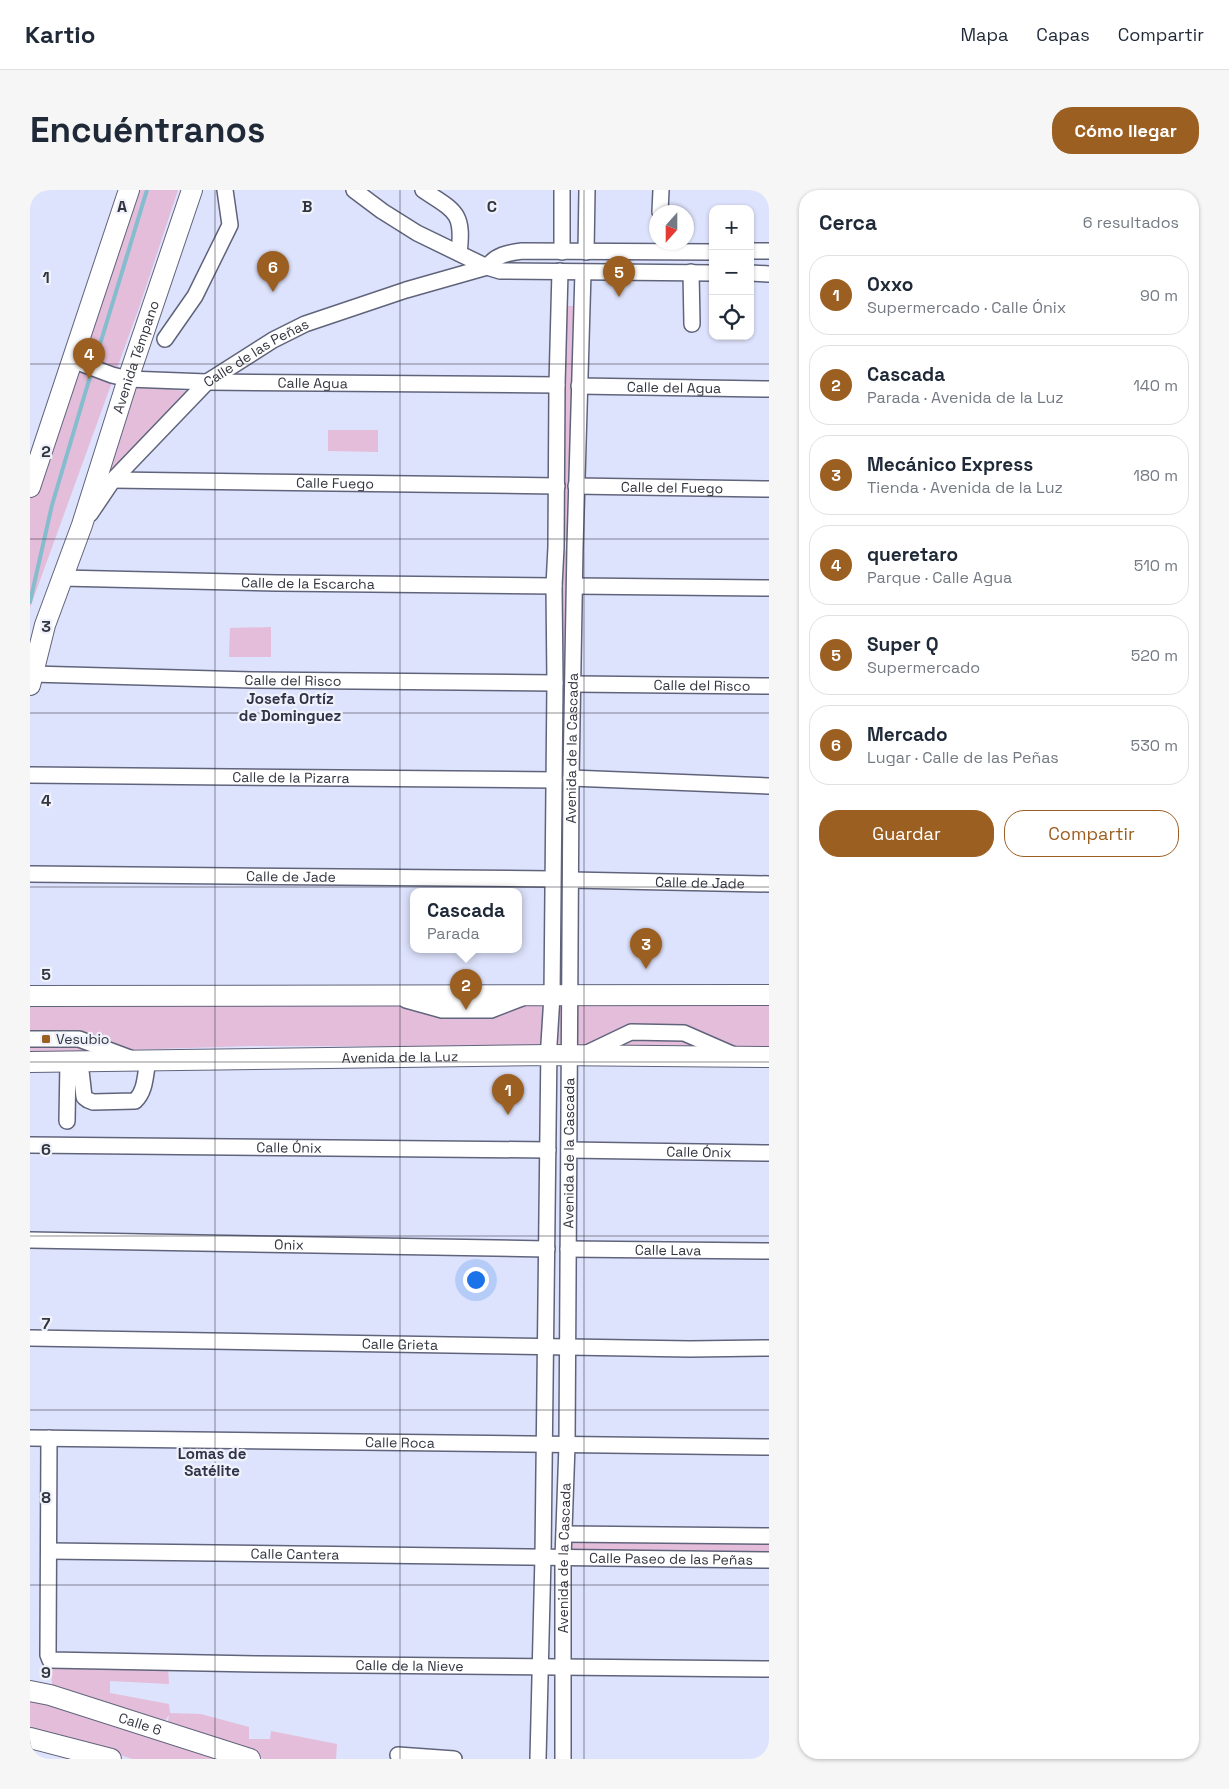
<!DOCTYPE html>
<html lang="es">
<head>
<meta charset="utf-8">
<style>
  body { margin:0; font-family:"Space Grotesk",sans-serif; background:#f6f6f7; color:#1f2937 }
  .controls { position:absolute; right:15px; top:15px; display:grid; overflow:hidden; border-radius:10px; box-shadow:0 1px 4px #0004 }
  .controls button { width:45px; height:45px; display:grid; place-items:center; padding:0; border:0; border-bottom:1px solid #e0e1e3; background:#fff; color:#1f2937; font:25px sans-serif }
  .compass { position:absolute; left:619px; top:15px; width:45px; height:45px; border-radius:50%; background:#fff; box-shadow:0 1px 4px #0004; rotate:201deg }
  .you { position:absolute; left:445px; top:1089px; width:18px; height:18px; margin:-12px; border:4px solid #fff; border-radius:50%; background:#1a73e8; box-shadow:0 0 0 8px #1a73e833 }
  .badge { display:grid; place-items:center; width:32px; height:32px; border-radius:50%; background:#9c5f22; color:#fff; font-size:16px; font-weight:700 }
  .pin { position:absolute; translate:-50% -41px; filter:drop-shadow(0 1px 2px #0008) }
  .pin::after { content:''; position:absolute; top:26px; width:18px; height:15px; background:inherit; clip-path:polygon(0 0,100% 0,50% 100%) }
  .popup { position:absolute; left:380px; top:698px; width:112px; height:65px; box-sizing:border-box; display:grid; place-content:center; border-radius:10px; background:#fff; filter:drop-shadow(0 1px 4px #0005); font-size:16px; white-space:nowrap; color:#747a83 }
  .popup b { font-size:19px; color:#1f2937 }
  .popup::after { content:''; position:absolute; left:50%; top:100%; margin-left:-10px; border:10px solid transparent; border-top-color:#fff }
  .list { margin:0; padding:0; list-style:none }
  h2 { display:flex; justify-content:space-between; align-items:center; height:65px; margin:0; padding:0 20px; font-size:21px }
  h2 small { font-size:16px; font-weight:400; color:#747a83 }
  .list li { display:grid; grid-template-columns:32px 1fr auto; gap:15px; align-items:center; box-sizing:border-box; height:80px; margin:0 10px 10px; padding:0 10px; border:1px solid #e0e1e3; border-radius:20px }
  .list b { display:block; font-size:19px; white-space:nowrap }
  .list p { margin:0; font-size:16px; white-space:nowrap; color:#747a83 }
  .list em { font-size:16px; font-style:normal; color:#747a83 }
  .actions { display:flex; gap:10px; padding:15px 20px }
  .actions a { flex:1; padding:11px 0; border:1px solid #9c5f22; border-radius:20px; text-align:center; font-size:18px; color:#9c5f22 }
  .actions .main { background:#9c5f22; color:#fff }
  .icon { flex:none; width:28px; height:28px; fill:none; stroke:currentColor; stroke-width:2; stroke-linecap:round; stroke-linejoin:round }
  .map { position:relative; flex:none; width:739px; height:1569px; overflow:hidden; border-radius:20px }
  header { display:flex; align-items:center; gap:30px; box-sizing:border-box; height:70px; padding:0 25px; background:#fff; border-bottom:1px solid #e0e1e3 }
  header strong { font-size:24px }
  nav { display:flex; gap:28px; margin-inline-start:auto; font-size:18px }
  .intro { display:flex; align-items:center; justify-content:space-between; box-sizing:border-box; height:120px; padding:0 30px }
  h1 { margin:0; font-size:35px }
  .button { padding:12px 22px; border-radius:20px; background:#9c5f22; color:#fff; font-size:18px; font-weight:700 }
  main { display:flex; gap:30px; padding:0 30px }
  aside { flex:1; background:#fff; border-radius:20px; box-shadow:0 1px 4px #0004 }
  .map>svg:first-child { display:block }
  .green { fill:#e3bdda }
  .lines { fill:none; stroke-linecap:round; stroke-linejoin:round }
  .stream { stroke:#85bdcf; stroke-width:4 }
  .minor-casing { stroke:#60647b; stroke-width:18 }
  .major-casing { stroke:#60647b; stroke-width:22 }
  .minor { stroke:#fff; stroke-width:15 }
  .major { stroke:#fff; stroke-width:20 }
  .grid { fill:none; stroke:#33353f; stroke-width:1; stroke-opacity:0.55 }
  .poi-dot { fill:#9c5f22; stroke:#eff1fb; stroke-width:2 }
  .labels { text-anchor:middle; stroke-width:4.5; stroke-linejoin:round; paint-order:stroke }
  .street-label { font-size:14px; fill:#33353f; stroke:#eff1fb }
  .poi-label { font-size:14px; fill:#33353f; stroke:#eff1fb; text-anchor:start }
  .neighbourhood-label { font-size:15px; font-weight:bold; fill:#303347; stroke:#eff1fb }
  .grid-label { font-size:16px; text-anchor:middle; font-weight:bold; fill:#33353f; stroke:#eff1fb; stroke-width:4.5; stroke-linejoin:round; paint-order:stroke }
</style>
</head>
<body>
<header>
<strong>Kartio</strong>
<nav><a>Mapa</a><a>Capas</a><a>Compartir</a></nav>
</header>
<div class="intro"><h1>Encuéntranos</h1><a class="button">Cómo llegar</a></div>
<main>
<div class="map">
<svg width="739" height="1569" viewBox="0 0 739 1569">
  <rect width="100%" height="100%" fill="#dee3fd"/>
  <path class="green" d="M99,0H148L110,115L0,418V303Z
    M535,116H543L540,351H532Z
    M98,193L161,202L64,307Z
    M298,240H348V262L298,261Z
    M539,360L536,785L526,786L530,361Z
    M241,437V467H199L200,438Z
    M0,815H739V857L222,856L0,863Z
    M535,1349L739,1350V1367L535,1365Z
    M21,1476H138L139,1494L80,1491V1503L139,1514L140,1523L171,1524L219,1537V1549H240L241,1541L307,1554L306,1569H234L137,1537L139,1525L132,1535L22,1495Z
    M0,1510L39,1515L192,1569H102L38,1547L0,1538Z"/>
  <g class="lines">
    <path class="stream" d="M64,174L117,0
      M0,412L22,315L62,180"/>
    <g class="minor-casing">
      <g id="minor">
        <path d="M324,0L352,21L387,43L457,77L470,81L683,83"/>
        <path d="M393,0C425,21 434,22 429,63"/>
        <path d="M532,0V62"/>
        <path d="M630,22L631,0"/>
        <path d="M720,61H739"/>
        <path d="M556,62L557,0"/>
        <path d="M457,77C466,65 477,63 492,61L683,62"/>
        <path d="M661,82L662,134"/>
        <path d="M720,83L739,84"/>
        <path d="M135,149L165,106L200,35L195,0"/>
        <path id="s1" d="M42,170L82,185L98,189L177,192L527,195"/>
        <path id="s2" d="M549,196L739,199"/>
        <path id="s3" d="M83,290L527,296"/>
        <path id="s4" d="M546,296L739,299"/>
        <path id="s5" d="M60,324L83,290L177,192L243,150L275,134L376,100L457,77"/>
        <path id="s6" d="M32,388L247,393L524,396"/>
        <path d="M545,396L739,398"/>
        <path id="s7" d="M2,484L222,490L525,493"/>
        <path id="s8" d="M544,494L739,496"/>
        <path id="s9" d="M0,585L524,590"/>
        <path d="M541,588L739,596"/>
        <path id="s10" d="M0,684L522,689"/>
        <path id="s11" d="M541,690L739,694"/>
        <path d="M376,810L412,820H461L492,808"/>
        <path d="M0,849H49L100,868"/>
        <path d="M555,864L601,842L654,843L702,864"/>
        <path d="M50,872L54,907L58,910L63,912L105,911C116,901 115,884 118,871"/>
        <path d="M37,931L38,872"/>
        <path id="s12" d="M0,955L518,960"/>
        <path id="s13" d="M539,960L739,963"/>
        <path id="s14" d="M0,1050L517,1059"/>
        <path id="s15" d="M538,1059L739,1061"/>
        <path id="s16" d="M0,1148L660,1159L739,1158"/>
        <path id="s17" d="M0,1248L739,1257"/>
        <path id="s18" d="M19,1248L18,1465L20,1470L228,1474L739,1479"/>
        <path d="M534,1344L739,1346"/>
        <path id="s19" d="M19,1361L739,1370"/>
        <path d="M368,1565L424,1569"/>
        <path d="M508,1569L513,1366L519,854L522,806L525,493L524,396L526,357L527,195L530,81"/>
        <path id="s20" d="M533,1569V1368L537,1255L541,588L545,357L553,82"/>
      </g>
    </g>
    <g class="major-casing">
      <g id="major">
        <path d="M0,297L99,0"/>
        <path id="s21" d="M0,495L15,435L52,335L98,189L162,0"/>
        <path d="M0,806L739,805"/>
        <path id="s22" d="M0,872L519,865L739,867"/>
        <path id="s23" d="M0,1501L20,1505L220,1569"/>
        <path d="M0,1548L81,1569"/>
      </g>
    </g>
    <use href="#minor" class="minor"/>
    <use href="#major" class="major"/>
  </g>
  <path class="grid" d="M185,0V1569M370,0V1569M554,0V1569M0,174H739M0,349H739M0,523H739M0,697H739M0,872H739M0,1046H739M0,1220H739M0,1395H739"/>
  <rect class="poi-dot" x="11" y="844" width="10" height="10" rx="2.5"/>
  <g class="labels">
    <g class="street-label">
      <text dy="5" stroke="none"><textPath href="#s5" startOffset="234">Calle de las Peñas</textPath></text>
      <text dy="5" stroke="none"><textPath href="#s21" startOffset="345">Avenida Témpano</textPath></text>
      <text dy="5" stroke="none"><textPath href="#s1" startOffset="244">Calle Agua</textPath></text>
      <text dy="5" stroke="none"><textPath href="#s2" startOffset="95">Calle del Agua</textPath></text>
      <text dy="5" stroke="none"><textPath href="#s3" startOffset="222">Calle Fuego</textPath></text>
      <text dy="5" stroke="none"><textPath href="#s4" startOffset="96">Calle del Fuego</textPath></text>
      <text dy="5" stroke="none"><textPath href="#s6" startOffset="246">Calle de la Escarcha</textPath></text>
      <text dy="5" stroke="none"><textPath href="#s7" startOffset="261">Calle del Risco</textPath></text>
      <text dy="5" stroke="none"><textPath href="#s8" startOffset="128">Calle del Risco</textPath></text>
      <text dy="5" stroke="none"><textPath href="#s20" startOffset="1011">Avenida de la Cascada</textPath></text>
      <text dy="5" stroke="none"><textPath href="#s9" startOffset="261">Calle de la Pizarra</textPath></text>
      <text dy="5" stroke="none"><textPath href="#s10" startOffset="261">Calle de Jade</textPath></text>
      <text dy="5" stroke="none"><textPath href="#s11" startOffset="129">Calle de Jade</textPath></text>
      <text dy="5" stroke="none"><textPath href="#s22" startOffset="370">Avenida de la Luz</textPath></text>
      <text dy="5" stroke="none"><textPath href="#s12" startOffset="259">Calle Ónix</textPath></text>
      <text dy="5" stroke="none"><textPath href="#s13" startOffset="130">Calle Ónix</textPath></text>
      <text dy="5" stroke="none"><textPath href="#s20" startOffset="606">Avenida de la Cascada</textPath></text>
      <text dy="5" stroke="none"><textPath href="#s14" startOffset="259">Onix</textPath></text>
      <text dy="5" stroke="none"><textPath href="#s15" startOffset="100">Calle Lava</textPath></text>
      <text dy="5" stroke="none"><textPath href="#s16" startOffset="370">Calle Grieta</textPath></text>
      <text dy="5" stroke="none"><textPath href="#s17" startOffset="370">Calle Roca</textPath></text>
      <text dy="5" stroke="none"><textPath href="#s19" startOffset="246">Calle Cantera</textPath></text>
      <text dy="5" stroke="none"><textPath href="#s20" startOffset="201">Avenida de la Cascada</textPath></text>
      <text dy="5" stroke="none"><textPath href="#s19" startOffset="622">Calle Paseo de las Peñas</textPath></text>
      <text dy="5" stroke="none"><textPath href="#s18" startOffset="582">Calle de la Nieve</textPath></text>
      <text dy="5" stroke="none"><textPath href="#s23" startOffset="115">Calle 6</textPath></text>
    </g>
    <g class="poi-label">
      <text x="26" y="854">Vesubio</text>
    </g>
    <g class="neighbourhood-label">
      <text x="260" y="514">Josefa Ortíz<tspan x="260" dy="17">de Dominguez</tspan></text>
      <text x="182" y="1269">Lomas de<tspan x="182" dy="17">Satélite</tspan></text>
    </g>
  </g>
  <g class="grid-label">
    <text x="92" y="22">A</text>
    <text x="277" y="22">B</text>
    <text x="462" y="22">C</text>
    <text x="16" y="93">1</text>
    <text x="16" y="267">2</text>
    <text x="16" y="442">3</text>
    <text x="16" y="616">4</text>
    <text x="16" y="790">5</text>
    <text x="16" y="965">6</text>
    <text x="16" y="1139">7</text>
    <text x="16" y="1313">8</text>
    <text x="16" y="1488">9</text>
  </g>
</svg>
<div class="controls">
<button>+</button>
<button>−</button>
<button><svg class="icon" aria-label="locate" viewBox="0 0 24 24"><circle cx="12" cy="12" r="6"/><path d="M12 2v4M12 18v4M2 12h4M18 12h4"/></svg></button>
</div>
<svg class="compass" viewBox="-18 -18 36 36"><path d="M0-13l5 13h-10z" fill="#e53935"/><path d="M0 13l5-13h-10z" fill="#747a83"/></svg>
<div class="you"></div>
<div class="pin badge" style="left:478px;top:925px">1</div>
<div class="pin badge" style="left:436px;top:820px">2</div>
<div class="popup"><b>Cascada</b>Parada</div>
<div class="pin badge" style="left:616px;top:779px">3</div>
<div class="pin badge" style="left:59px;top:189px">4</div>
<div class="pin badge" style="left:589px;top:107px">5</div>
<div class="pin badge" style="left:243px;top:102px">6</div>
</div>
<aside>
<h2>Cerca<small>6 resultados</small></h2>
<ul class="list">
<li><span class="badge">1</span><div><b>Oxxo</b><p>Supermercado · Calle Ónix</p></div><em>90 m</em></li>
<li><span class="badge">2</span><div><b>Cascada</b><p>Parada · Avenida de la Luz</p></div><em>140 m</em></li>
<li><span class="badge">3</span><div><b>Mecánico Express</b><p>Tienda · Avenida de la Luz</p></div><em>180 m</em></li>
<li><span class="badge">4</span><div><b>queretaro</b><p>Parque · Calle Agua</p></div><em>510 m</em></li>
<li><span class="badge">5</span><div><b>Super Q</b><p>Supermercado</p></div><em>520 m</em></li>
<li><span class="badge">6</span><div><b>Mercado</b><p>Lugar · Calle de las Peñas</p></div><em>530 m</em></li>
</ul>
<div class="actions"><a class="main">Guardar</a><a>Compartir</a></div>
</aside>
</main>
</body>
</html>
